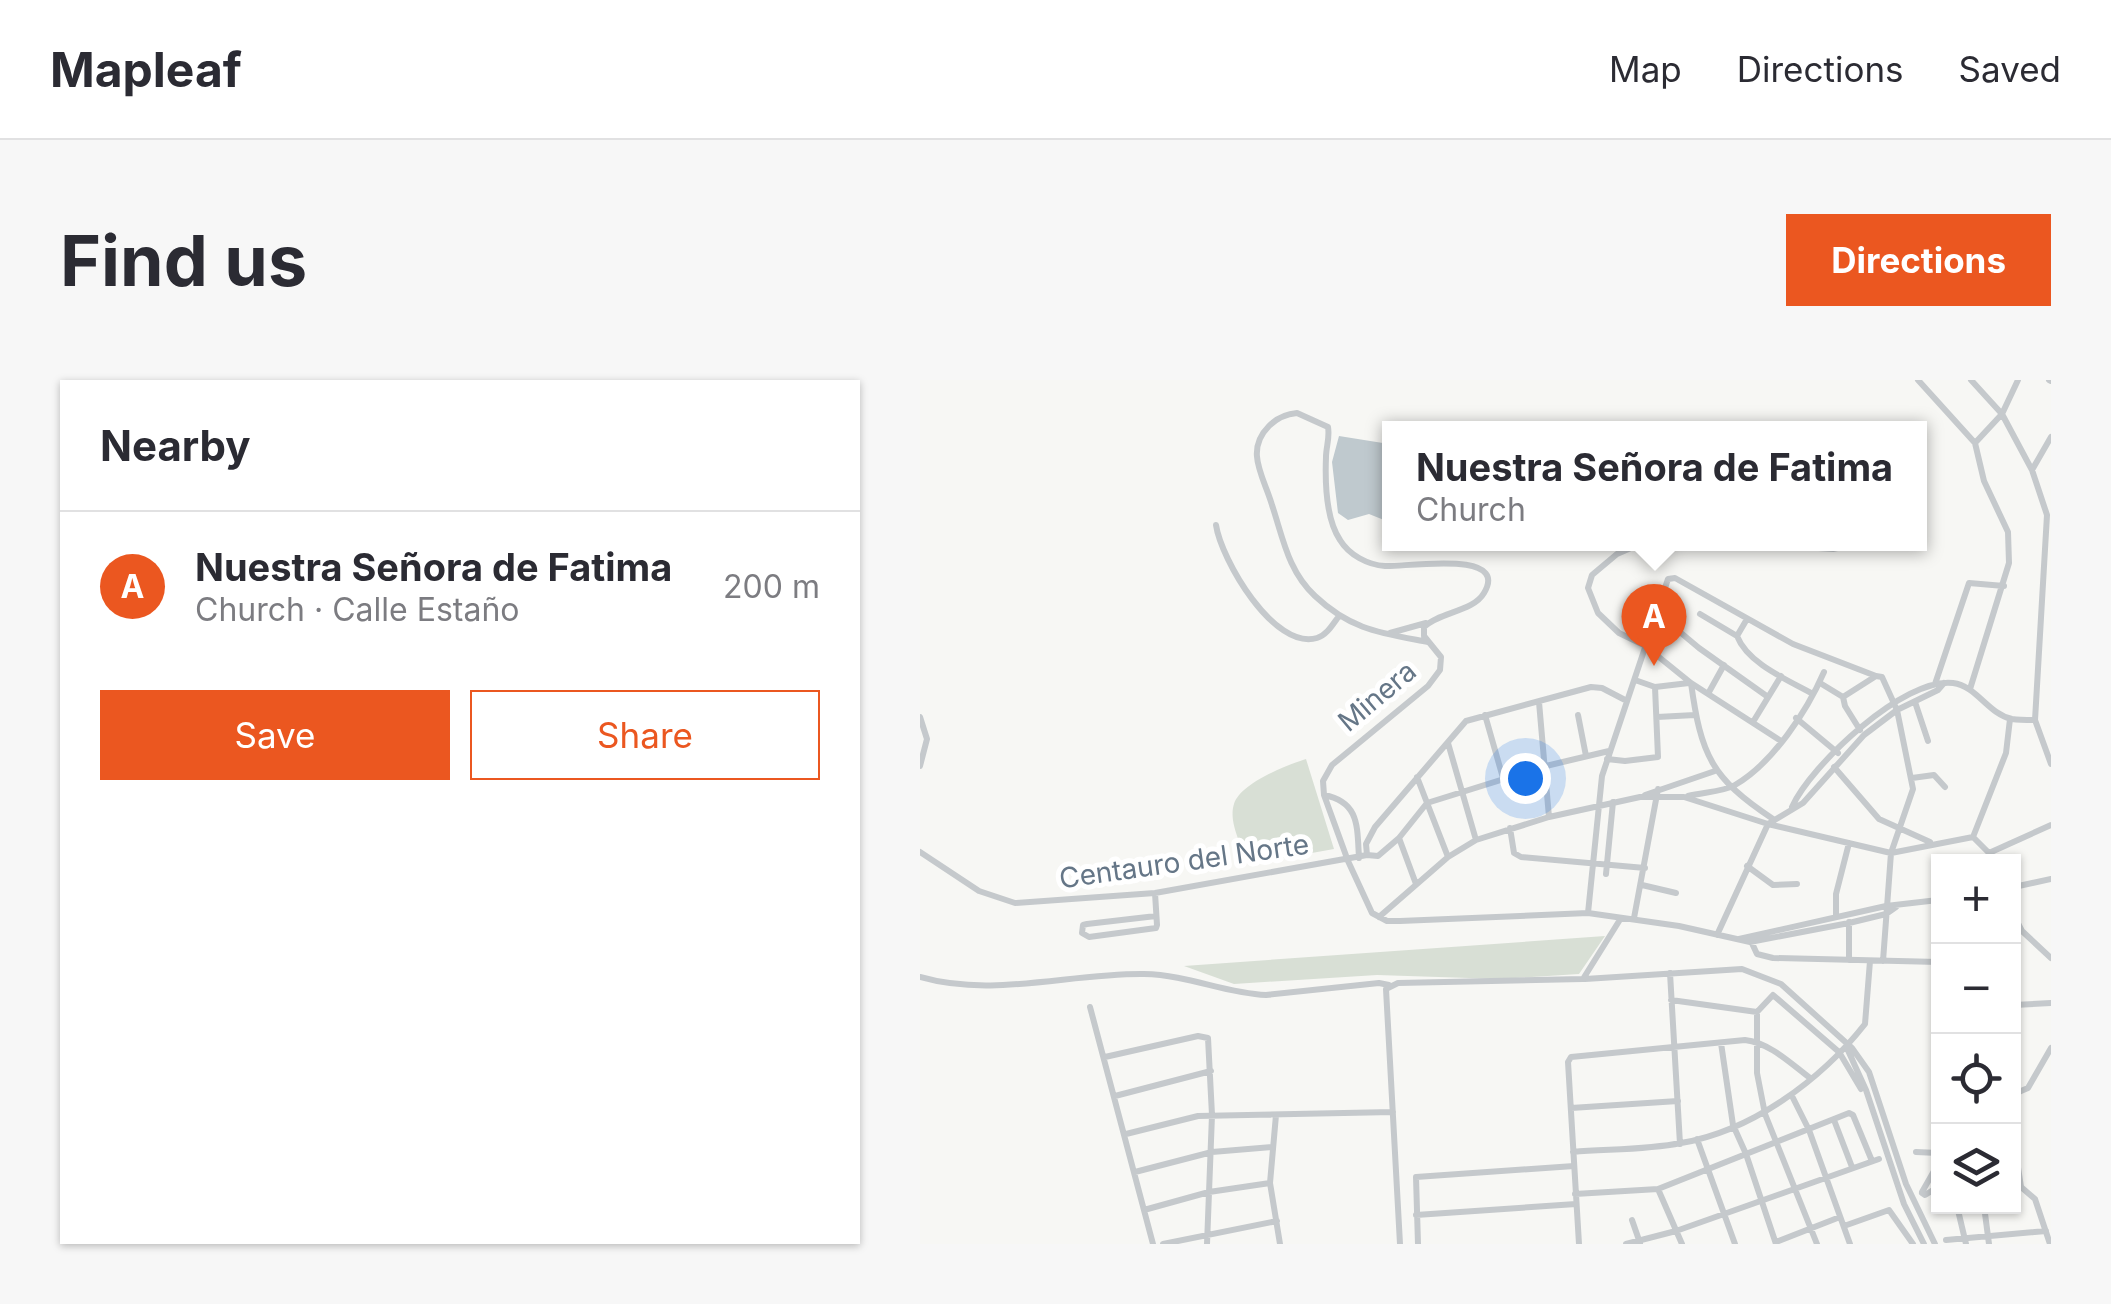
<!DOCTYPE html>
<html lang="en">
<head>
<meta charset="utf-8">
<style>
  body { margin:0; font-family:Inter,sans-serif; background:#f7f7f7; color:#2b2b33 }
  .controls { position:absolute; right:30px; bottom:30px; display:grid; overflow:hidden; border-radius:0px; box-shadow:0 2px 8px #0004 }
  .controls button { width:90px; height:90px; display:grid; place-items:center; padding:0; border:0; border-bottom:2px solid #e1e1e2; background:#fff; color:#2b2b33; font:50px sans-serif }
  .you { position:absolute; left:605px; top:398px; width:35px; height:35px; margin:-25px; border:8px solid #fff; border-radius:50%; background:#1a73e8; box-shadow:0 0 0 15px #1a73e833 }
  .badge { display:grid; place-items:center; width:65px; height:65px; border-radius:50%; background:#eb5720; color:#fff; font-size:32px; font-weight:700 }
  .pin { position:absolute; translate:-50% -82px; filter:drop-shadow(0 2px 5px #0008) }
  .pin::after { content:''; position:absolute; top:52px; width:35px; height:30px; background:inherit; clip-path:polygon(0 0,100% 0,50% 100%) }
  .popup { position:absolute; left:462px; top:41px; width:545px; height:130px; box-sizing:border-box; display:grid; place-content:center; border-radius:0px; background:#fff; filter:drop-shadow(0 2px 8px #0005); font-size:32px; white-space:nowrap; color:#7c7c81 }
  .popup b { font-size:38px; color:#2b2b33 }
  .popup::after { content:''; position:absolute; left:50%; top:100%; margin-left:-20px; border:20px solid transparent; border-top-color:#fff }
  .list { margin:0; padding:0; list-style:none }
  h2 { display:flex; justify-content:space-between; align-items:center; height:130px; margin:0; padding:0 40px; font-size:42px }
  h2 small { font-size:32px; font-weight:400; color:#7c7c81 }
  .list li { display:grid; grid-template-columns:65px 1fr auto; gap:30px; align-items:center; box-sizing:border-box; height:150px; padding:0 40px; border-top:2px solid #e1e1e2 }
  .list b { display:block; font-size:38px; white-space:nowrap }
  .list p { margin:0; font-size:32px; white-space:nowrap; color:#7c7c81 }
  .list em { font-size:32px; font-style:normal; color:#7c7c81 }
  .actions { display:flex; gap:20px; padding:30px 40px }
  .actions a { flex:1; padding:22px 0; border:2px solid #eb5720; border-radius:0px; text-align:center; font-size:35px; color:#eb5720 }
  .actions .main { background:#eb5720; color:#fff }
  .icon { flex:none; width:55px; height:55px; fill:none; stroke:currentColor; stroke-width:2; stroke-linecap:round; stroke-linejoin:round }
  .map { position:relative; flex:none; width:1131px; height:864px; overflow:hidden; border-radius:0px }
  header { display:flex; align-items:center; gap:60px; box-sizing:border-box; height:140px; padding:0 50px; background:#fff; border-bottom:2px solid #e1e1e2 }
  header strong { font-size:48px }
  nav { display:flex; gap:55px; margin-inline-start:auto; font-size:35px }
  .intro { display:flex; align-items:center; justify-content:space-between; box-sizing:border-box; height:240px; padding:0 60px }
  h1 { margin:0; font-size:70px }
  .button { padding:25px 45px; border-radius:0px; background:#eb5720; color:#fff; font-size:35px; font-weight:700 }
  main { display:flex; gap:60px; padding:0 60px }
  aside { flex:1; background:#fff; border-radius:0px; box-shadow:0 2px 8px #0004 }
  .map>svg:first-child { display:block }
  .green { fill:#d8dfd5 }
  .water { fill:#bfc9ce }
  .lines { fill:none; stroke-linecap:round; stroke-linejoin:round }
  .minor { stroke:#c5c9cc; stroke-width:6 }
  .labels { text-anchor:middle; stroke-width:10; stroke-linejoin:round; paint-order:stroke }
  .street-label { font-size:28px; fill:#657687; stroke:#fff }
</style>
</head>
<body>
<header>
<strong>Mapleaf</strong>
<nav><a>Map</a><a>Directions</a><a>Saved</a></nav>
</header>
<div class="intro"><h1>Find us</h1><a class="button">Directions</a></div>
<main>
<aside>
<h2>Nearby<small></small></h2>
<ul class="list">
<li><span class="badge">A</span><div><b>Nuestra Señora de Fatima</b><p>Church · Calle Estaño</p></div><em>200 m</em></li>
</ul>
<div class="actions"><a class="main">Save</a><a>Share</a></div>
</aside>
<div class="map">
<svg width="1131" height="864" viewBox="0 0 1131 864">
  <rect width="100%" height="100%" fill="#f7f7f4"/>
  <path class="green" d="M386,379L414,469L330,484C322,468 308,442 314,424C320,403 367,385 386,379Z
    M685,556L659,594L580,599L457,595L314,604L264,586Z"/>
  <path class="water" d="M419,56L469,64V142L449,134L428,140L418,133L412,82Z"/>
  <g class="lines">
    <path class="minor" d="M998,0L1055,63L1064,101L1088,152L1089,183L1050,309
      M1051,0L1082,34L1112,90L1127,135L1115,340L1131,384
      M1129,0L1131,1
      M1055,63L1082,34L1098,0
      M1112,90L1131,57
      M296,145C301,179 354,271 397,258C407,255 413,244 419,236
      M720,164L697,174L672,195L668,208L678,233L699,253L724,265L771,303L861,361
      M842,164L913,169L935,164
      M736,232L779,268L848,317
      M780,234L817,256
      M827,239L817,256C828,284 868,300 893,314
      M470,253L506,243
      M508,262C461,253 431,250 395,216C368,191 363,158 352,125C344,97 324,71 349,46C357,38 365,34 377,33L408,47C410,58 406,67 406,77C405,102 406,139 420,160C429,175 448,185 465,186C480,188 591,168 564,213C553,232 519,232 504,247V256L521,277L520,290L508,306L412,385L403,401L404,415L428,481L452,533L467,541H480L668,533L759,546L830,562L929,543L966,534L976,527
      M715,300L735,307L769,303
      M771,303C781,375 791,398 853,439
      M900,303L923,317L925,326L940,350
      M1015,304L1049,203L1084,206
      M789,312L804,285
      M923,317L956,296L962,297L977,330L993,409L971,473L963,581
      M619,322L629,437
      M995,322L1008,361
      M565,335L583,398
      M658,335L666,376
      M0,337L7,359L0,386
      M737,337L775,335
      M876,338L918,373
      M833,342L861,296
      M528,363L556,460
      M687,379L705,381L738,377L735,307
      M914,387L959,439L1010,462
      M497,397L528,477
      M992,398L1014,395L1025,407
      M404,415C440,422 437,447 439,478
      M725,415L795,391
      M768,416C783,412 803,412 815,405C853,383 887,331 904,292
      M872,427C891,385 984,297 1033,303C1057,306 1068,334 1092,339C1099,340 1108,340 1115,340
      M590,448L594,473L601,477L725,488
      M1053,457L1086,373L1090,339
      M1053,457L1069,473L1072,482
      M479,458L496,504
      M0,472L59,511L95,523L235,513L447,475L458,476L479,458L507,423L626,386L689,371
      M1069,473L1131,445
      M447,475L446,464L455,447L546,341L671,307L682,308L707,321
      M827,486L853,505L877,504
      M686,494L693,422
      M722,505L756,513
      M1094,507L1131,499
      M235,513L237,545L236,548L169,557L162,553L163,545L167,544L236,536
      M668,533L682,396L748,199L755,198L873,264L956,296
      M1094,536L1102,551L1131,578
      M459,537L528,477L556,460L629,437L720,417H764L848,444L971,473L1053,457
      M916,537V514L929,463
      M714,538L738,409
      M929,542V580
      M797,555L848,444L883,423L944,355L977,330L1018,310L1024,303
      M819,559L966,526L1018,520
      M830,559L837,574L853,578L1018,582
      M1018,570V581
      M750,593L760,764
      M0,597C72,618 150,593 224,594C269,595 304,613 346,615L459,603L469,605
      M665,599L822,589L861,604L932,668L949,692L986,804L1015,864
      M751,620L837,632
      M1094,625L1131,623
      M170,627L233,864
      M801,663L813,745L826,774L856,864
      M926,666L946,710L984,824L1004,864
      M185,677L278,656L288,658L292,735L287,864
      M1094,714L1108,708L1131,668
      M195,716L291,691
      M872,716L889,750L930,864
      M651,728L758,721
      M356,735L350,803L360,864
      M914,740L932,787
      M206,754L278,736L473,732
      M777,759L815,864
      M1095,768L1101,807
      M653,772C688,769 726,770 761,763C832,751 901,700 945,644L950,581
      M996,772L1018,773
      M215,792L292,772L353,767
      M1094,808L1101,807L1115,819L1130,864
      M738,809L762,864
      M1002,812L1018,784
      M1002,813L1005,815L1018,807
      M655,814L738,809L929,733L933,735L952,781
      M1037,826L1046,864
      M1064,826L1069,864
      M224,830L289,812L350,803
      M496,835L656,824
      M712,840L720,863
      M924,846L969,830L993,864
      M1026,860L1126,851
      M856,862L920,837
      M243,864L357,841
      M480,864L466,609L478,603L663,599L701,538
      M498,864L496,797L654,786
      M659,864L648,682L651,677L825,660C850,663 870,683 890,698
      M706,864L756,851L959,779
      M897,864L845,734L837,693V632L853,615L919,672L941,709"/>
  </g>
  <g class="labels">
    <g class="street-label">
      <text transform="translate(457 316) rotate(-40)" y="10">Minera</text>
      <text transform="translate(264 481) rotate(-8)" y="10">Centauro del Norte</text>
    </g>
  </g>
</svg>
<div class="controls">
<button>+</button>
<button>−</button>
<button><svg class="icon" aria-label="locate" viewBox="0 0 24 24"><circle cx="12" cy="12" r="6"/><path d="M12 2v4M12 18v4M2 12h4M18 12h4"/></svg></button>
<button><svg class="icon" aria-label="layers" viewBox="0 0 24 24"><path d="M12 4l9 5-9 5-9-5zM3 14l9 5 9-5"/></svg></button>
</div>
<div class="you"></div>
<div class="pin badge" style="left:734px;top:286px">A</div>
<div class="popup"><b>Nuestra Señora de Fatima</b>Church</div>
</div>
</main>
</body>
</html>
